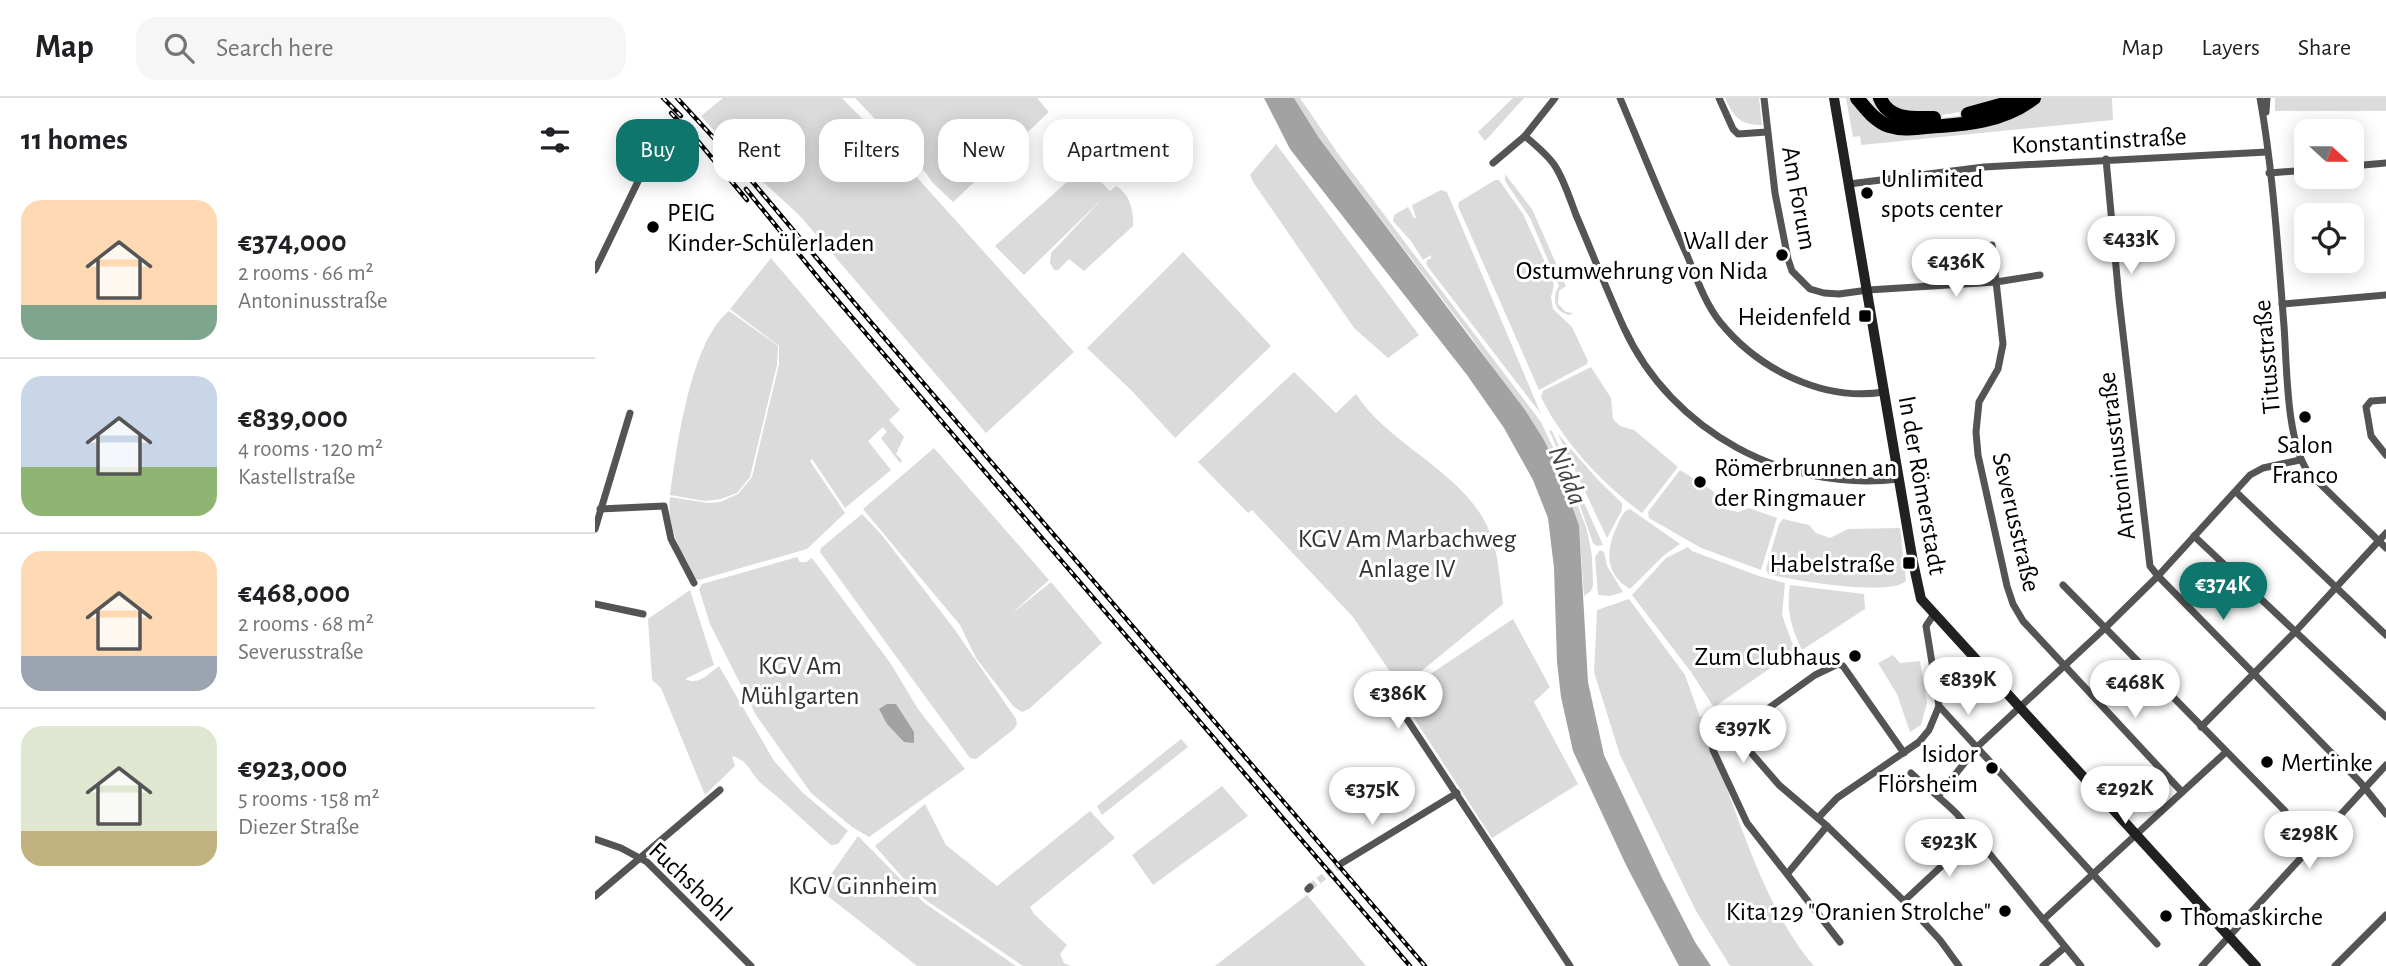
<!DOCTYPE html>
<html lang="en">
<head>
<meta charset="utf-8">
<style>
	body { margin:0; font-family:"Alegreya Sans",sans-serif; background:#f6f6f6; color:#202124; height:100vh; display:flex; flex-direction:column; font-size:26px; white-space:nowrap }
	* { box-sizing:border-box; margin:0 }
	p { font-size:23px; color:#757577 }
	.icon { flex:none; width:38px; height:38px; fill:none; stroke:currentColor; stroke-width:2; stroke-linecap:round; stroke-linejoin:round }
	.map { position:relative; flex:1; overflow:hidden }
	.panel { display:flex; flex-direction:column; background:#fff; width:595px }
	.panel>* { flex:none }
	.top-card { position:absolute; left:21px; top:21px; width:665px; height:63px; display:flex; gap:14px }
	.needle { width:46px; rotate:111deg }
	.tools { position:absolute; left:1699px; top:21px; display:grid; gap:14px }
	.tools a { display:grid; place-items:center; width:70px; height:70px; border-radius:14px; background:#fff; box-shadow:0 4px 18px #0003; font-size:35px }
	.price { position:absolute; translate:-50% -60px; padding:0 16px; border-radius:24px; background:#fff; color:#222; font-size:23px; line-height:46px; filter:drop-shadow(0 2px 4px #0008) }
	.price::after { content:''; position:absolute; left:50%; top:42px; width:21px; height:16px; margin-left:-10px; background:inherit; clip-path:polygon(0 0,100% 0,50% 100%) }
	.price.active { background:#0f766e; color:#fff }
	ul { padding:0; list-style:none }
	li { display:flex; align-items:center; gap:21px; height:175px; padding:0 21px }
	li+li { border-top:2px solid #e0e0e0 }
	li span { display:grid; place-items:center; flex:none; width:196px; height:140px; border-radius:21px; color:#555 }
	li>.icon { margin-inline-start:auto }
	span .icon { width:84px; height:84px; fill:#fffc; stroke-width:1 }
	li b { font-size:30px }
	h2 { display:flex; justify-content:space-between; align-items:center; height:84px; padding:0 21px; font-size:30px }
	.chip { padding:0 24px; border-radius:21px; background:#fff; box-shadow:0 4px 18px #0003; font-size:24px; line-height:63px }
	.chip.active { background:#0f766e; color:#fff }
	header { display:flex; align-items:center; gap:42px; box-sizing:border-box; height:98px; padding:0 35px; background:#fff; border-bottom:2px solid #e0e0e0 }
	header strong { font-size:33px }
	nav { display:flex; gap:38px; margin-inline-start:auto; font-size:24px }
	.search { width:490px; height:63px; background:#f6f6f6; display:flex; align-items:center; gap:18px; box-sizing:border-box; padding:0 24px; border-radius:21px; color:#757577; font-size:26px }
	main { display:flex; flex:1; min-height:0 }
	.map>svg:first-child { display:block }
	.green { fill:#dbdbdb }
	.water { fill:#a2a2a2 }
	.lines { fill:none; stroke-linecap:round; stroke-linejoin:round }
	.street-tunnel { stroke:#d9d9d9; stroke-width:7; stroke-dasharray:7 3.5; stroke-linecap:butt }
	.highway-casing { stroke:#dbdbdb; stroke-width:17 }
	.street { stroke:#545454; stroke-width:7 }
	.secondary { stroke:#212121; stroke-width:10 }
	.highway { stroke:#000; stroke-width:14 }
	.rail-casing { stroke:#000; stroke-width:4.5 }
	.rail { stroke:#fff; stroke-width:2; stroke-dasharray:5; stroke-linecap:butt }
	.poi-dot { fill:#000; stroke:#fff; stroke-width:2.5 }
	.labels { text-anchor:middle; stroke-width:6; stroke-linejoin:round; paint-order:stroke }
	.street-label { font-size:26px; fill:#000; stroke:#fff }
	.poi-label { font-size:26px; fill:#000; stroke:#fff; text-anchor:end }
	.park-label { font-size:26px; fill:#323232; stroke:#fff }
	.water-label { font-size:28px; font-style:italic; fill:#434343; stroke:#fff }
</style>
</head>
<body>
<header>
<strong>Map</strong>
<div class="search"><svg class="icon" aria-label="search" viewBox="0 0 24 24"><circle cx="10" cy="10" r="6"/><path d="M15 15l6 6"/></svg>Search here</div>
<nav><a>Map</a><a>Layers</a><a>Share</a></nav>
</header>
<main>
<section class="panel">
<h2>11 homes<svg class="icon" aria-label="filters" viewBox="0 0 24 24"><path d="M4 7h16M4 17h16"/><circle cx="9" cy="7" r="2"/><circle cx="15" cy="17" r="2"/></svg></h2>
<ul>
<li><span style="background:linear-gradient(#ffd9b3 75%,#7fa58c 0)"><svg class="icon" aria-label="home" viewBox="0 0 24 24"><path d="M3 11l9-7 9 7M6 9v11h12V9"/></svg></span><div><b>€374,000</b><p>2 rooms · 66 m²</p><p>Antoninusstraße</p></div></li>
<li><span style="background:linear-gradient(#c9d6e8 65%,#8fb573 0)"><svg class="icon" aria-label="home" viewBox="0 0 24 24"><path d="M3 11l9-7 9 7M6 9v11h12V9"/></svg></span><div><b>€839,000</b><p>4 rooms · 120 m²</p><p>Kastellstraße</p></div></li>
<li><span style="background:linear-gradient(#ffd9b3 75%,#9aa5b1 0)"><svg class="icon" aria-label="home" viewBox="0 0 24 24"><path d="M3 11l9-7 9 7M6 9v11h12V9"/></svg></span><div><b>€468,000</b><p>2 rooms · 68 m²</p><p>Severusstraße</p></div></li>
<li><span style="background:linear-gradient(#dfe7d0 75%,#c2b280 0)"><svg class="icon" aria-label="home" viewBox="0 0 24 24"><path d="M3 11l9-7 9 7M6 9v11h12V9"/></svg></span><div><b>€923,000</b><p>5 rooms · 158 m²</p><p>Diezer Straße</p></div></li>
</ul>
</section>
<div class="map">
<svg width="1791" height="868" viewBox="0 0 1791 868">
	<rect width="100%" height="100%" fill="#fff"/>
	<g class="green">
		<polygon points="128,0 247,0 292,46 479,254 391,335 205,118 152,69 106,18"/>
		<polygon points="260,0 442,0 454,14 358,104 338,85 327,70"/>
		<polygon points="699,0 705,0 744,57 946,324 972,379 992,432 997,458 998,487 996,493 989,498 984,427 963,370 949,342 874,236 724,40"/>
		<polygon points="918,0 929,0 890,43 883,34"/>
		<path d="M1130 0H1164L1167 27C1145 27 1139 19 1130 0Z"/>
		<polygon points="1251,0 1258,0 1292,32 1434,10 1447,0 1517,0 1518,22 1266,47 1265,38 1258,39"/>
		<path d="M1288 0H1412C1380 10 1339 25 1304 14 1298 12 1293 5 1288 0Z"/>
		<rect x="1680" y="0" width="111" height="13"/>
		<polygon points="681,46 824,237 793,260 759,230 658,84 655,77"/>
		<path d="M490 68 515 93 521 88C535 96 539 113 538 128L489 173 474 161 463 172H459L455 165 456 155 508 100 429 177 400 148Z"/>
		<path d="M910 76 937 111 971 188 964 193 963 206 971 214 978 215 975 217C960 215 956 201 964 188L935 120 910 83Z"/>
		<polygon points="900,82 904,82 928,116 953,171 959,187 956,199 958,211 977,229 993,263 992,266 944,292 863,108 864,104"/>
		<polygon points="846,92 852,94 946,316 833,169 831,165 833,161 836,161 836,157 828,162 816,143 798,123 799,117 813,109 819,120 821,120 817,107"/>
		<polygon points="588,154 676,248 580,340 537,293 492,250"/>
		<path d="M176 160 305 312 294 322 309 339 301 356 307 362 305 365 286 340 292 334 288 329 273 343 296 372 250 410 217 361 215 363 250 415 212 451 104 482 98 480C87 456 71 427 75 399L113 405 125 404 143 396 157 379 184 266V248L135 211Z"/>
		<path d="M134 213 183 248 182 267 155 379 142 395 126 401 110 403 75 397C82 349 95 244 134 213Z"/>
		<path d="M996 269 1016 300 1018 321 1025 328 1039 332 1083 369 1047 415C1007 385 968 344 946 299L948 293Z"/>
		<path d="M699 274 741 315 761 296C797 352 877 375 898 443 904 463 905 486 908 506L806 590 758 519 657 412 653 415 603 364Z"/>
		<polygon points="954,332 957,333 1008,447 1002,448 998,445 976,382"/>
		<polygon points="963,336 1003,382 1027,405 1027,412 1012,440"/>
		<polygon points="339,350 454,482 415,517 456,484 507,545 434,611 427,614 419,609 381,560 365,527 268,411"/>
		<polygon points="1085,372 1118,393 1129,411 1143,414 1154,410 1182,420 1166,472 1106,450 1054,420 1053,414"/>
		<path d="M1035 411 1085 446 1068 458 1035 491C1009 476 1011 451 1022 428 1026 420 1027 413 1035 411Z"/>
		<polygon points="267,416 286,436 360,532 421,621 422,626 419,631 381,661 375,660 225,454 226,450"/>
		<path d="M1188 421 1214 427 1221 435 1235 440 1253 431 1305 430 1311 483C1295 499 1196 482 1173 476L1171 471 1184 426Z"/>
		<polygon points="1093,449 1097,453 1164,478 1190,485 1187,517 1200,553 1122,607 1118,608 1096,574 1037,497 1071,460"/>
		<polygon points="1005,452 1009,454 1012,468 1028,494 1015,498 1003,497 1000,459"/>
		<polygon points="202,459 205,464 211,464 217,460 296,566 323,611 370,671 274,739 257,729 216,695 161,617 115,526 104,491 107,486"/>
		<path d="M1195 487 1269 496 1270 511 1207 552C1196 530 1191 511 1195 487Z"/>
		<path d="M95 492 119 567 90 581C103 588 113 576 124 568L179 663 207 694 253 733 243 746 236 747C213 727 192 706 168 687 155 676 155 663 137 658L140 668 110 697 66 590 57 582 53 521Z"/>
		<path d="M1034 501 1090 577 1105 619 1117 615 1129 631 1115 645C1143 717 1169 810 1219 868H1135L1101 813 1025 657 999 574 1002 512Z"/>
		<polygon points="918,521 955,589 939,604 983,686 897,740 804,597"/>
		<polygon points="1298,557 1305,565 1325,563 1332,605 1326,627 1315,634 1302,596 1283,565"/>
		<polygon points="586,641 593,649 507,717 502,708"/>
		<polygon points="627,688 653,718 558,787 537,757"/>
		<polygon points="330,706 351,747 402,788 495,713 520,740 435,809 439,816 472,847 465,856 469,865 476,868 428,868 332,803 314,787 280,748"/>
		<polygon points="263,738 328,804 421,868 322,868 225,792"/>
		<polygon points="712,797 771,868 620,868"/>
	</g>
	<g class="water">
		<polygon points="669,0 699,0 724,40 930,312 949,342 963,370 984,427 993,584 1009,657 1067,780 1100,844 1116,868 1084,868 1031,767 978,653 966,599 962,564 959,470 953,420 938,382 909,330 872,277 695,51"/>
		<polygon points="292,606 301,606 319,634 319,645 309,644 292,626 284,611"/>
	</g>
	<g class="lines">
		<polyline class="street-tunnel" points="715,789 747,765"/>
		<g class="highway-casing">
			<g id="highway">
				<path d="M1262 0C1271 11 1280 23 1294 28 1306 32 1319 30 1331 29 1369 27 1408 24 1439 0"/>
				<path d="M1285 0C1294 23 1319 20 1339 20"/>
				<polyline points="1373,16 1409,6 1422,0"/>
			</g>
		</g>
		<g class="street">
			<path d="M1025 0C1047 52 1068 105 1092 157 1101 179 1110 205 1125 224 1163 271 1228 304 1289 294"/>
			<polyline points="1124,0 1138,31 1143,36 1172,34"/>
			<polyline points="1169,0 1180,95 1193,161 1197,173 1215,191 1229,195 1244,196 1273,192 1401,184 1445,177"/>
			<path d="M1665 0C1678 72 1683 154 1689 228 1692 268 1691 342 1713 374L1791 450"/>
			<polyline points="1671,14 1672,0"/>
			<path d="M930 38C940 47 953 57 960 68 969 82 975 101 981 117 997 154 1012 193 1029 230 1077 334 1191 395 1304 381"/>
			<polyline points="1511,61 1524,201 1555,468 1563,478 1765,684 1791,716"/>
			<polyline points="898,65 930,38 960,0"/>
			<polyline points="1757,68 1791,65"/>
			<polyline points="1674,75 1712,72"/>
			<polyline points="1254,86 1389,69 1672,54"/>
			<polyline points="1397,147 1408,246 1403,271 1384,304 1381,334 1383,357 1412,488 1418,506 1428,523 1587,694"/>
			<polyline points="0,172 67,34"/>
			<polyline points="1687,206 1791,197"/>
			<polyline points="1791,302 1776,303 1771,309 1776,338 1791,357"/>
			<polyline points="1641,394 1791,537"/>
			<polyline points="5,411 69,408 76,441 99,485"/>
			<polyline points="0,431 35,315"/>
			<polyline points="1599,438 1791,619"/>
			<polyline points="1468,487 1690,713"/>
			<polyline points="0,506 48,516"/>
			<polyline points="798,600 975,868"/>
			<polyline points="1344,608 1562,846"/>
			<polyline points="1606,629 1700,534 1791,435"/>
			<polyline points="1134,631 1117,644 1118,652 1152,725 1245,844"/>
			<polyline points="1309,655 1248,568 1243,566 1220,577 1139,635 1184,687 1232,728 1309,803 1345,842 1364,868"/>
			<path d="M1316 675C1332 690 1347 701 1362 716L1486 868"/>
			<polyline points="1344,697 1382,649 1509,531 1563,478 1655,377 1668,370 1705,362"/>
			<polyline points="1223,720 1242,700 1324,644 1334,632 1344,608 1331,528 1339,516"/>
			<polyline points="0,741 26,750 52,764 156,868"/>
			<polyline points="747,765 862,695"/>
			<polyline points="1193,775 1232,728"/>
			<polyline points="713,791 715,789"/>
			<polyline points="0,798 125,692"/>
			<polyline points="1309,803 1379,738"/>
			<polyline points="1448,822 1631,654"/>
			<polyline points="1448,868 1469,850"/>
			<polyline points="1607,868 1791,667"/>
			<polyline points="1740,868 1791,817"/>
		</g>
		<polyline class="secondary" points="1239,0 1318,464 1326,501 1661,868"/>
		<use href="#highway" class="highway"/>
		<g class="rail-casing">
			<g id="rail">
				<polyline points="68,0 86,18"/>
				<polyline points="82,0 140,63 268,215 830,868"/>
				<polyline points="76,15 102,42 152,102"/>
				<polyline points="151,91 225,182 815,868"/>
			</g>
		</g>
		<use href="#rail" class="rail"/>
	</g>
	<g class="poi-dot">
		<circle cx="1272" cy="95" r="7"/>
		<circle cx="58" cy="129" r="7"/>
		<circle cx="1187" cy="157" r="7"/>
		<rect x="1263" y="211" width="14" height="14" rx="3.5"/>
		<circle cx="1710" cy="319" r="7"/>
		<circle cx="1105" cy="384" r="7"/>
		<rect x="1307" y="458" width="14" height="14" rx="3.5"/>
		<circle cx="1260" cy="558" r="7"/>
		<circle cx="1672" cy="664" r="7"/>
		<circle cx="1397" cy="670" r="7"/>
		<circle cx="1410" cy="813" r="7"/>
		<circle cx="1571" cy="818" r="7"/>
	</g>
	<g class="labels">
		<g class="street-label">
			<text transform="translate(1504 42) rotate(-3)" y="9">Konstantinstraße</text>
			<text transform="translate(1205 100) rotate(80)" y="9">Am Forum</text>
			<text transform="translate(1671 259) rotate(-95)" y="9">Titusstraße</text>
			<text transform="translate(1521 358) rotate(-97)" y="9">Antoninusstraße</text>
			<text transform="translate(1328 387) rotate(80)" y="9">In der Römerstadt</text>
			<text transform="translate(1422 424) rotate(77)" y="9">Severusstraße</text>
			<text transform="translate(96 783) rotate(43)" y="9">Fuchshohl</text>
		</g>
		<g class="poi-label">
			<text x="1286" y="89" text-anchor="start">Unlimited<tspan x="1286" dy="30">spots center</tspan></text>
			<text x="72" y="123" text-anchor="start">PEIG<tspan x="72" dy="30">Kinder-Schülerladen</tspan></text>
			<text x="1173" y="151">Wall der<tspan x="1173" dy="30">Ostumwehrung von Nida</tspan></text>
			<text x="1256" y="227">Heidenfeld</text>
			<text x="1710" y="355" text-anchor="middle">Salon<tspan x="1710" dy="30">Franco</tspan></text>
			<text x="1119" y="378" text-anchor="start">Römerbrunnen an<tspan x="1119" dy="30">der Ringmauer</tspan></text>
			<text x="1300" y="474">Habelstraße</text>
			<text x="1246" y="567">Zum Clubhaus</text>
			<text x="1383" y="664">Isidor<tspan x="1383" dy="30">Flörsheim</tspan></text>
			<text x="1686" y="673" text-anchor="start">Mertinke</text>
			<text x="1396" y="822">Kita 129 "Oranien Strolche"</text>
			<text x="1585" y="827" text-anchor="start">Thomaskirche</text>
		</g>
		<g class="park-label">
			<text x="812" y="449">KGV Am Marbachweg<tspan x="812" dy="30">Anlage IV</tspan></text>
			<text x="205" y="576">KGV Am<tspan x="205" dy="30">Mühlgarten</tspan></text>
			<text x="268" y="796">KGV Ginnheim</text>
		</g>
		<g class="water-label">
			<text transform="translate(974 377) rotate(68)" y="10">Nidda</text>
		</g>
	</g>
</svg>
<div class="tools">
<a><svg class="needle" viewBox="-14 -14 28 28"><path d="M0-13l5 13h-10z" fill="#e53935"/><path d="M0 13l5-13h-10z" fill="#757577"/></svg></a>
<a><svg class="icon" aria-label="locate" viewBox="0 0 24 24"><circle cx="12" cy="12" r="6"/><path d="M12 2v4M12 18v4M2 12h4M18 12h4"/></svg></a>
</div>
<b class="price" style="left:1536px;top:178px">€433K</b>
<b class="price" style="left:1361px;top:201px">€436K</b>
<b class="price active" style="left:1628px;top:524px">€374K</b>
<b class="price" style="left:1373px;top:619px">€839K</b>
<b class="price" style="left:1540px;top:622px">€468K</b>
<b class="price" style="left:803px;top:633px">€386K</b>
<b class="price" style="left:1148px;top:667px">€397K</b>
<b class="price" style="left:1530px;top:728px">€292K</b>
<b class="price" style="left:777px;top:729px">€375K</b>
<b class="price" style="left:1714px;top:773px">€298K</b>
<b class="price" style="left:1354px;top:781px">€923K</b>
<div class="top-card">
<a class="chip active">Buy</a>
<a class="chip">Rent</a>
<a class="chip">Filters</a>
<a class="chip">New</a>
<a class="chip">Apartment</a>
</div>
</div>
</main>
</body>
</html>
